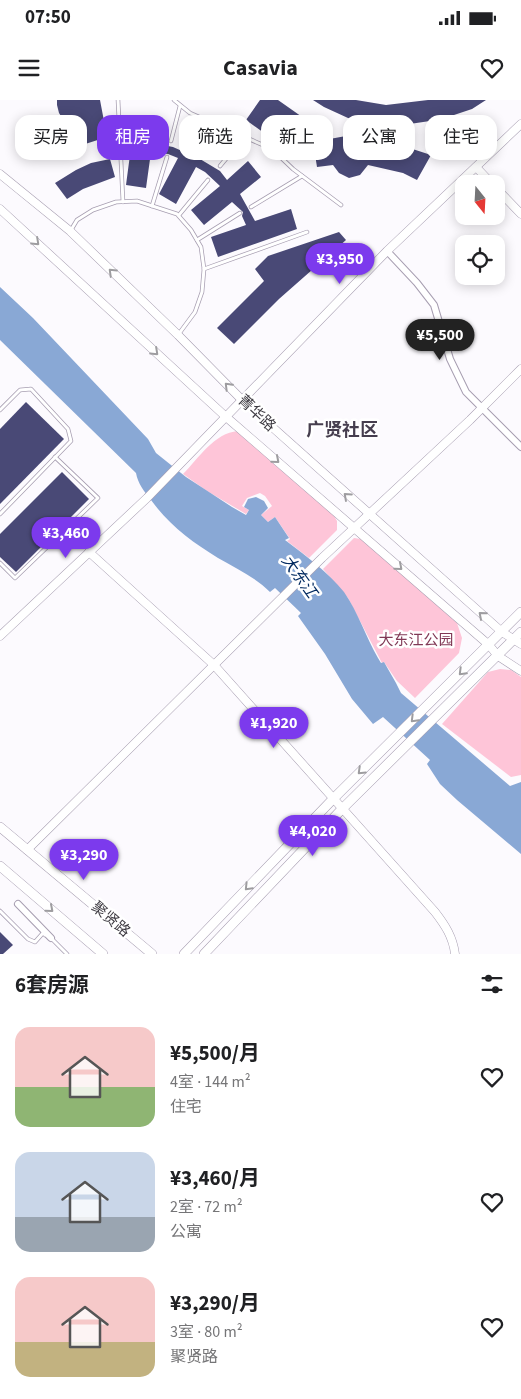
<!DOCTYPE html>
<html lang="zh">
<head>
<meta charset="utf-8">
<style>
	body { margin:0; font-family:"Source Sans 3","Noto Sans SC",sans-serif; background:#f6f6f6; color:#202124; height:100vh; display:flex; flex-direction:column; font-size:19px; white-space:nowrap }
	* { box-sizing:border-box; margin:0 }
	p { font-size:16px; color:#757577 }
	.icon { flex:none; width:28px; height:28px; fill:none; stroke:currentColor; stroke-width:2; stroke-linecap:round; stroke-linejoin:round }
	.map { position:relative; height:854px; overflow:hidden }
	.details { display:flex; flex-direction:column; background:#fff; flex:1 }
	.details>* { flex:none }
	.hud { position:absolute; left:15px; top:15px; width:491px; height:45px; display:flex; gap:10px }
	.needle { width:32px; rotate:162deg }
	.controls { position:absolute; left:455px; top:75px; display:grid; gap:10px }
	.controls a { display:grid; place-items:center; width:50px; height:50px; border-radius:10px; background:#fff; box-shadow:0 2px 12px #0003; font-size:25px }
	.price { position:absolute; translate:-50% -42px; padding:0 11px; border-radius:18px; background:#7c3aed; color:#fff; font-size:16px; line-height:32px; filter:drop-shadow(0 1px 2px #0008) }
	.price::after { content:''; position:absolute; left:50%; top:30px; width:15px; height:11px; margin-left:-8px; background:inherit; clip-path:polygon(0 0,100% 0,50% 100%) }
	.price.active { background:#222; color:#fff }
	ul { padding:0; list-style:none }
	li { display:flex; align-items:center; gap:15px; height:125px; padding:0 15px }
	li span { display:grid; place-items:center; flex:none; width:140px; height:100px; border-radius:15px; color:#555 }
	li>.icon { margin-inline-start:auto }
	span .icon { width:60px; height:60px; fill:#fffc; stroke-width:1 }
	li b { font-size:21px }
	h2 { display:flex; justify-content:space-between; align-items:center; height:60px; padding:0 15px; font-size:21px }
	.pill { padding:0 18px; border-radius:15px; background:#fff; box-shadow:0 2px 12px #0003; font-size:18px; line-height:45px }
	.pill.active { background:#7c3aed; color:#fff }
	.status { display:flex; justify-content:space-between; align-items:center; height:35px; padding:0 25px; background:#fff; direction:ltr }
	.status svg { height:14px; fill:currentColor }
	header { display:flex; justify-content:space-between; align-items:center; height:65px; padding:0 15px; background:#fff; font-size:22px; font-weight:700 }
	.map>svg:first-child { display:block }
	.green { fill:#fec5d8 }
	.water { fill:#89a8d5 }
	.building { fill:#494976 }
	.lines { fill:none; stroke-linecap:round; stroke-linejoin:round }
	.service-casing { stroke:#a79eb1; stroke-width:4.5 }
	.minor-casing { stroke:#a79eb1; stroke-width:8 }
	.tertiary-casing { stroke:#a79eb1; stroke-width:9 }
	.secondary-casing { stroke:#a79eb1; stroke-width:10 }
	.service { stroke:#fff; stroke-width:3 }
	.minor { stroke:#fff; stroke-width:6 }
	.tertiary { stroke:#fff; stroke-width:8 }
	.secondary { stroke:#fff; stroke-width:9 }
	.oneway { stroke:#9e9da0 }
	.labels { text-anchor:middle; stroke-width:5; stroke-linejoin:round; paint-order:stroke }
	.street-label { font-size:15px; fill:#3e3b42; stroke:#fff }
	.park-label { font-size:15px; fill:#813956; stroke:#fff }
	.water-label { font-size:16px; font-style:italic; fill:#032b60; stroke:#fff }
	.quarter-label { font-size:18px; font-weight:bold; fill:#463e4e; stroke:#fff }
</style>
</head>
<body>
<div class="status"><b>07:50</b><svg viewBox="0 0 49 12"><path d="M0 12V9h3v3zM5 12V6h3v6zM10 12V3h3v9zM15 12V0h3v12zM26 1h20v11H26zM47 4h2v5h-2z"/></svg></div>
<header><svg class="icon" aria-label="menu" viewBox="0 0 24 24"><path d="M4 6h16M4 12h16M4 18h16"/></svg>Casavia<svg class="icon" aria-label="heart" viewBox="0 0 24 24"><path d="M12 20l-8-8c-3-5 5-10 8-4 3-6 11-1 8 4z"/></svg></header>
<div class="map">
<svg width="521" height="854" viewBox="0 0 521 854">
	<rect width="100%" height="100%" fill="#fcfafe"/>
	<g class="green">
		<path d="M238 331 333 414 337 421V430L309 458 287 441 290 439 275 417 268 422 261 415 272 406 265 396 260 393 247 398 242 406 249 410 246 414 207 391 183 374C199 358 214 333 238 331Z"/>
		<polygon points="354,438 361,439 368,443 457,523 462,538 459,553 415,598 397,581 384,562 382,563 348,498 323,469"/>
		<polygon points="500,569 511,570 521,577 521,675 511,677 442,624 488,572"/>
	</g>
	<path class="water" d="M0 187 33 218 148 339 156 353 186 377 232 407 246 415 249 410 244 407 248 399 256 397 264 401 268 408 261 415 268 422 275 417 289 438 285 440C306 456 328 472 344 492 358 512 366 537 378 558L381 563 384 562 396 583 401 593 510 686 521 682V754L457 700 440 684 427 664 430 660 383 617 373 624 352 599 325 554 298 516 301 513 275 488 270 492C255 477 237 469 218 458 192 442 169 425 151 400 144 391 138 384 136 373L0 240Z"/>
	<g class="building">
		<polygon points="57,0 100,0 107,37 79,46 70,26 66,24 59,13 57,5"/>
		<polygon points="260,0 278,0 305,19 298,29 294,26 292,35 287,41 281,45 246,20"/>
		<polygon points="313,0 356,0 386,5 428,0 486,0 472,9 451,16 430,21 396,26 348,18 324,7"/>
		<polygon points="135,17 155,19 152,43 173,47 182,51 190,36 207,46 200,59 220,71 227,80 248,61 261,77 240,94 255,121 291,109 297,129 218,157 211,137 246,125 242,116 243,112 232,102 204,125 191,110 220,86 205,72 196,67 176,104 159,94 178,58 168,54 151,52 146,88 126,85"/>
		<polygon points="346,36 388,41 431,55 417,80 403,73 368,65 360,75 349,78 339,73 333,65 317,67 313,42"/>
		<polygon points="110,59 115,77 83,89 67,99 55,83 76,70 91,63"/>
		<polygon points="339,132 346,140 279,199 234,244 217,228 264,181 255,169 268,156"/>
		<polygon points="26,302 64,339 0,404 0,329"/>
		<polygon points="62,372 89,399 16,472 0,457 0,434"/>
		<polygon points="0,832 13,845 3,854 0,854"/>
	</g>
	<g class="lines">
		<g class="service-casing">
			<g id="service">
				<polyline points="118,0 123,102"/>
				<polyline points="174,0 190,13 272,49 293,69 341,105"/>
				<polyline points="171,41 180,6"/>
				<polyline points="220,66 244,37"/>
				<polyline points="152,106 167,57"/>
				<polyline points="251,107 302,76"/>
				<polyline points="179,115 208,80"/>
				<polyline points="71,130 77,120 93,110 116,102 137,101 177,114 191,130 201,147 204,169 202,192 195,212 178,235"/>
				<polyline points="197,140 240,113"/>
				<polyline points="204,169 307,132"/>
				<polyline points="0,310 20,290 31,289 68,329 71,341 0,414"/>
				<polyline points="0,463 15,478 98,398 55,357"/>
				<polyline points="0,811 28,839 35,842 43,833 45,835"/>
				<polyline points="51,838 67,854"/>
			</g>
		</g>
		<g class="minor-casing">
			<g id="minor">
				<polyline points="387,151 417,183 434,205 450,259 466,292 521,347"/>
				<polyline points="18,804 51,838"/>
			</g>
		</g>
		<g class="tertiary-casing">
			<g id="tertiary">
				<polyline points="476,67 492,84"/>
				<polyline points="0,74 70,131 178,235 243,301 502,532 521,544"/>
				<polyline points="496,88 521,114"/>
				<polyline points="0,109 225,316 489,545 498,556 521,571"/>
				<path d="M89 452 214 565 435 812C445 825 453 837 455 854"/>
				<polyline points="0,536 147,398 387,151 521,24"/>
				<polyline points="27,750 322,458 470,320 521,269"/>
			</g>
		</g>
		<g class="secondary-casing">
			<g id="secondary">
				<polyline points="0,727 152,854"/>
				<polyline points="0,766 103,854"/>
				<polyline points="184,854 333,699 521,512"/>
				<polyline points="204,854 342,709 521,532"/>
			</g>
		</g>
		<use href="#service" class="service"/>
		<use href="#minor" class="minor"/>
		<use href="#tertiary" class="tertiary"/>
		<use href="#secondary" class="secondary"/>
	</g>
	<defs><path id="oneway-chevron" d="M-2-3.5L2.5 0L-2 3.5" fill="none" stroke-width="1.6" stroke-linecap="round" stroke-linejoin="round" transform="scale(1.25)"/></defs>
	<g class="oneway">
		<use href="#oneway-chevron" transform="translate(36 142) rotate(43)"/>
		<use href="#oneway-chevron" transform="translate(112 172) rotate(-136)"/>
		<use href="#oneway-chevron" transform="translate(155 252) rotate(43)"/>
		<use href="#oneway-chevron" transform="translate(228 286) rotate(-135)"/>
		<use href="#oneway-chevron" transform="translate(276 360) rotate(41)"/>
		<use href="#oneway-chevron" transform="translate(347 396) rotate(-138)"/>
		<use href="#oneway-chevron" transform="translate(399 467) rotate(41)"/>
		<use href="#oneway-chevron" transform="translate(482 515) rotate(-139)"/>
		<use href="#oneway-chevron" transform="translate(462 572) rotate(135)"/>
		<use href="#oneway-chevron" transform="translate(414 619) rotate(135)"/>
		<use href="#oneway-chevron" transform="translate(361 671) rotate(136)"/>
		<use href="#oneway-chevron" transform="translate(248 787) rotate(134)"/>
		<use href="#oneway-chevron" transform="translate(50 809) rotate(41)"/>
	</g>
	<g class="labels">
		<g class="street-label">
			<text transform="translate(257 313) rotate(43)" y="5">菁华路</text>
			<text transform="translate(111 819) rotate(40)" y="5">聚贤路</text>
		</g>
		<g class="park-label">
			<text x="416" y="545">大东江公园</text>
		</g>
		<g class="water-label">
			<text transform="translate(300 476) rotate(54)" y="6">大东江</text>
		</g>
		<g class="quarter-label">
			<text x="342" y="336">广贤社区</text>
		</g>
	</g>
</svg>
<div class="controls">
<a><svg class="needle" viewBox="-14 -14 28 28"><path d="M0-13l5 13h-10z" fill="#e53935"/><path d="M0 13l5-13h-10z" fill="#757577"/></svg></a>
<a><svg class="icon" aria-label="locate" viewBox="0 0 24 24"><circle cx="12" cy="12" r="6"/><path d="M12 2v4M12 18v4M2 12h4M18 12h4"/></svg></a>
</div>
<b class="price" style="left:340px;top:185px">¥3,950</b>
<b class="price active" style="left:440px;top:261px">¥5,500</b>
<b class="price" style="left:66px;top:459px">¥3,460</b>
<b class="price" style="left:274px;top:649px">¥1,920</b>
<b class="price" style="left:313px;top:757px">¥4,020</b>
<b class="price" style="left:84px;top:781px">¥3,290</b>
<div class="hud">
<a class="pill">买房</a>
<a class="pill active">租房</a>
<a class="pill">筛选</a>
<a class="pill">新上</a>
<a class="pill">公寓</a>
<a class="pill">住宅</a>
</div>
</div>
<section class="details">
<h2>6套房源<svg class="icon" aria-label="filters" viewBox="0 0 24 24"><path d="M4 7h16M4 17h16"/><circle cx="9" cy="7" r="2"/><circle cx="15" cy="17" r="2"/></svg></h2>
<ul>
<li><span style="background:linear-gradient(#f6c9c9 60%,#8fb573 0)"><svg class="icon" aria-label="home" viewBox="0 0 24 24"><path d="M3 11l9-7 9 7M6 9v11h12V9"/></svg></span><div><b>¥5,500/月</b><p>4室 · 144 m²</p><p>住宅</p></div><svg class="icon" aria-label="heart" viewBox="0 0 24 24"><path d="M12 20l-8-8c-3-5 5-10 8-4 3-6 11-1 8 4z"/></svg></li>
<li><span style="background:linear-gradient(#c9d6e8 65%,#9aa5b1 0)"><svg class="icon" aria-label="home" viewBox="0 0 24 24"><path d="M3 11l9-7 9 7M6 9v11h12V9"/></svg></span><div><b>¥3,460/月</b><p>2室 · 72 m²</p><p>公寓</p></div><svg class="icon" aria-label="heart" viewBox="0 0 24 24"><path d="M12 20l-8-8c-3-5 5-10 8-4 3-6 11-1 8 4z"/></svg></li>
<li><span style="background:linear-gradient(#f6c9c9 65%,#c2b280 0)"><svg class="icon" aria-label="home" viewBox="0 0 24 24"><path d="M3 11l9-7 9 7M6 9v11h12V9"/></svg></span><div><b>¥3,290/月</b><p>3室 · 80 m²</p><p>聚贤路</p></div><svg class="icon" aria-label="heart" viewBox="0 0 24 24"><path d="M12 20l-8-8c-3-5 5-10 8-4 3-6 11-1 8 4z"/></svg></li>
</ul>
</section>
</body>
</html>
